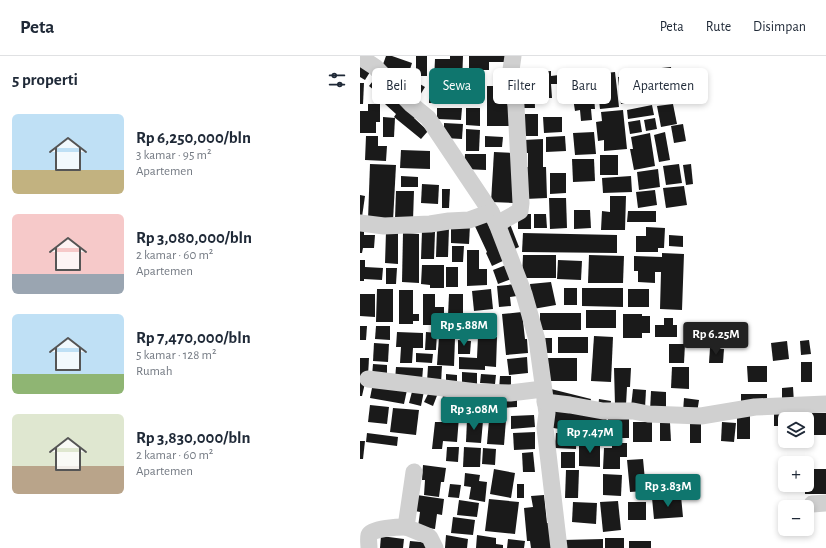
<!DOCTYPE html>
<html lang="id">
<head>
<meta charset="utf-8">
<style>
	body { margin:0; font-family:"Alegreya Sans",sans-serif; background:#f6f6f7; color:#1f2937; height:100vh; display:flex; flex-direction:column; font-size:15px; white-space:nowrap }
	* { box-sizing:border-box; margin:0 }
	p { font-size:13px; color:#747a83 }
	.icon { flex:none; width:22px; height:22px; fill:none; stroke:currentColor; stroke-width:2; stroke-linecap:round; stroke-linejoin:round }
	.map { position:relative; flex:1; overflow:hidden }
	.drawer { display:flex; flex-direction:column; background:#fff; width:360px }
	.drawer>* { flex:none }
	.guide { position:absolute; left:12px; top:12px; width:380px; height:36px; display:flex; gap:8px }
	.buttons { position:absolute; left:418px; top:356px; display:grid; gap:8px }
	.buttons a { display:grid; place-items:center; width:36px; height:36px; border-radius:6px; background:#fff; box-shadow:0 2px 6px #0003; font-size:20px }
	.price { position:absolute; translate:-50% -34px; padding:0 9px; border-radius:4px; background:#0f766e; color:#fff; font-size:13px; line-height:26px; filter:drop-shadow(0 1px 2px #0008) }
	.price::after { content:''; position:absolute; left:50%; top:24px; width:12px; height:9px; margin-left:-6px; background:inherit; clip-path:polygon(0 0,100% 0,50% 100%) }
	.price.selected { background:#222; color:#fff }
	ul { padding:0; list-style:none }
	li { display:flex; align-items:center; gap:12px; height:100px; padding:0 12px }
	li span { display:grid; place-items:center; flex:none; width:112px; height:80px; border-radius:6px; color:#555 }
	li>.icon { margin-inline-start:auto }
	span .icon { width:48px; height:48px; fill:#fffc; stroke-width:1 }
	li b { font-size:17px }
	h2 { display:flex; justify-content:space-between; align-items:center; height:48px; padding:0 12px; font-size:17px }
	.tag { padding:0 14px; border-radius:6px; background:#fff; box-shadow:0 2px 6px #0003; font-size:14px; line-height:36px }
	.tag.selected { background:#0f766e; color:#fff }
	header { display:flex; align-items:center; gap:24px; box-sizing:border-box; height:56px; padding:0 20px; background:#fff; border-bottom:1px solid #e0e1e3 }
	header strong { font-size:19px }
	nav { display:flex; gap:22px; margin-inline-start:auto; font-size:14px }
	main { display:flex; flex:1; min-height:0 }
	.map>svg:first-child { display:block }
	.building { fill:#1a1a1a }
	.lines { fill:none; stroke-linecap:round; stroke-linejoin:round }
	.minor { stroke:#d0d0d0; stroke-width:17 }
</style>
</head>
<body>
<header>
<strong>Peta</strong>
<nav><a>Peta</a><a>Rute</a><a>Disimpan</a></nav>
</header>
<main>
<section class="drawer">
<h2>5 properti<svg class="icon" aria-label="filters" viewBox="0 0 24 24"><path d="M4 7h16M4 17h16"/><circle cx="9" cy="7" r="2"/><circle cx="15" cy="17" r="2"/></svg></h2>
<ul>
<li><span style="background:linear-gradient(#bfe0f5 70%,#c2b280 0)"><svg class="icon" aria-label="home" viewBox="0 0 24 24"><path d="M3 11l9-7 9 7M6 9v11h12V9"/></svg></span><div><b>Rp 6,250,000/bln</b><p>3 kamar · 95 m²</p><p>Apartemen</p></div></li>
<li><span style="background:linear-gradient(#f6c9c9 75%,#9aa5b1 0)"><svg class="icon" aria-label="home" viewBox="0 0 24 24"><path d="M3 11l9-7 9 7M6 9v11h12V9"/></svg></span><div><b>Rp 3,080,000/bln</b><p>2 kamar · 60 m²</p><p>Apartemen</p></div></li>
<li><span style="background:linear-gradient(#bfe0f5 75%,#8fb573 0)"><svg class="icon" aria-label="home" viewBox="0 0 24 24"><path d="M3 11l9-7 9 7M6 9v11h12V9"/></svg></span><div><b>Rp 7,470,000/bln</b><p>5 kamar · 128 m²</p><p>Rumah</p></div></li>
<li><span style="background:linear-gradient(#dfe7d0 65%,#b9a48a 0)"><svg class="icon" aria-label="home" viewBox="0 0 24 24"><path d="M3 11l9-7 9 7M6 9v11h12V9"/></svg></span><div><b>Rp 3,830,000/bln</b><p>2 kamar · 60 m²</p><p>Apartemen</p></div></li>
</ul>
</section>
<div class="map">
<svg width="466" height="492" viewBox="0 0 466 492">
	<rect width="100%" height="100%" fill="#fff"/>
	<g class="building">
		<polygon points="26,0 32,0 52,7 48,20 22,11"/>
		<rect x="56" y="0" width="11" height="20"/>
		<polygon points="90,0 103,0 102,27 89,27 89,25 74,24 75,3 90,3"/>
		<polygon points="109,0 148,0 148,6 129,6 129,14 109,14"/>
		<polygon points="0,10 10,16 5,24 0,21"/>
		<polygon points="311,11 314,37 294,39 292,13"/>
		<polygon points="191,15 191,20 199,19 199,28 191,28 192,42 177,42 176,16"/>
		<polygon points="255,16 259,51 240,53 236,18"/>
		<polygon points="288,16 290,40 278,41 275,18"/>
		<rect x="108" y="18" width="15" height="7"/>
		<polygon points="46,20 65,31 57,44 39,33"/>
		<polygon points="214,20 215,36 205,37 204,21"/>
		<polygon points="272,20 275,46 261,48 258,21"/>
		<polygon points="16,21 57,59 54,62 68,75 61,83 34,61 36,58 25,48 27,45 9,30"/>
		<polygon points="174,21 175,52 158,52 157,22"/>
		<polygon points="0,27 4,27 3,48 0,48"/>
		<polygon points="103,28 124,29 123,47 102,46"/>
		<polygon points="69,30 96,31 95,48 69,47"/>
		<polygon points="127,30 152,30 151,70 127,70"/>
		<polygon points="234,40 235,53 231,53 232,64 221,65 220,54 215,55 213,42"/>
		<polygon points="8,48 20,48 20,66 16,66 16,77 0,77 0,55 8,55"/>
		<polygon points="313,48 317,68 301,71 297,50"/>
		<polygon points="292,49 294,59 268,63 267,54"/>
		<polygon points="77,52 102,52 101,64 77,63"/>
		<polygon points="106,52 120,52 120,70 106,69"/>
		<polygon points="263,54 267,93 244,95 244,84 238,85 236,66 242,65 241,56"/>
		<rect x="165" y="58" width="13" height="22"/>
		<polygon points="23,61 35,62 34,81 23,81"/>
		<polygon points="183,61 202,61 202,76 184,77"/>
		<polygon points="295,62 297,73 286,75 284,64"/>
		<polygon points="280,64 282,76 270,78 268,66"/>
		<polygon points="84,67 103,68 102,83 84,82"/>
		<polygon points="323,68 326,85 314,87 311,70"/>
		<polygon points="106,73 120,74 119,95 106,95"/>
		<polygon points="234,76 236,98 215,99 213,77"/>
		<polygon points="305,76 310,104 299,106 294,79"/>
		<polygon points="290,77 295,110 274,114 270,93 273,93 271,81"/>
		<polygon points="6,80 18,80 18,90 27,90 26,105 5,104"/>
		<polygon points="125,80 143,81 142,91 125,91"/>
		<polygon points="205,80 206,95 186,96 186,81"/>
		<polygon points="183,83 183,111 186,111 187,142 165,143 164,111 168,111 168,97 164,97 164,84"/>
		<polygon points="41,94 70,95 70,113 40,112"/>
		<polygon points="134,96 156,97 153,147 131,146"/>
		<polygon points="105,98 126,98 126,114 104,113"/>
		<rect x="240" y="99" width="18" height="20"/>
		<polygon points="212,103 234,103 235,125 213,126"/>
		<polygon points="10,108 36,109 33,165 8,164"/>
		<polygon points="319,108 322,127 306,129 303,110"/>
		<polygon points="331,108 333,128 326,129 323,109"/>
		<polygon points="298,113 300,131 279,134 277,116"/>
		<polygon points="190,117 206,117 206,137 190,138"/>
		<polygon points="41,120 58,121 58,131 41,131"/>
		<polygon points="271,120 272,136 243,137 242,122"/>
		<polygon points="62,128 79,129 78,148 61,147"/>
		<polygon points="324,130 327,149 306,152 303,132"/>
		<polygon points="82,133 90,133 89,152 82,152"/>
		<polygon points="295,134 297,149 278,152 276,136"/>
		<polygon points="36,135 54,135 53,164 35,163"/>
		<polygon points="0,139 5,140 2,161 0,160"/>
		<polygon points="250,140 266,140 265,174 241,174 242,155 250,156"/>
		<polygon points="189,142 206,142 207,172 190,173"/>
		<polygon points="214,154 230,154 231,172 214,173"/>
		<polygon points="268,155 296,155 296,166 267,166"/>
		<rect x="158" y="158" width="13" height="15"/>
		<polygon points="174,158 186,158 187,172 174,172"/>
		<polygon points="126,160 147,203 132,210 126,197 127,196 113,166"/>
		<polygon points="150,168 159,191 150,195 140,173"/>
		<polygon points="91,169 110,169 109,188 91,187"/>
		<polygon points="286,171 305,172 304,192 298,192 298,196 276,196 276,180 286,180"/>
		<polygon points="77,172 89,172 88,201 76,201"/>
		<polygon points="0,173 4,173 4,179 15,179 14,192 3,192 2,197 0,197"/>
		<polygon points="26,175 38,176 38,208 25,207"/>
		<polygon points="62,175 75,176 74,203 61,203"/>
		<polygon points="43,177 59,178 59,227 42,226"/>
		<polygon points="163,177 257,179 257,197 162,196"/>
		<polygon points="309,179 323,180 323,191 309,190"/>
		<polygon points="92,190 104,190 103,206 92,206"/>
		<polygon points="107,194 119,194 119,213 127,213 127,229 107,230"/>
		<polygon points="302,197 324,198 322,254 300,253 301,216 295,216 295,227 278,226 278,215 274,215 274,200 302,201"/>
		<polygon points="163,199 196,199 196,222 162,222"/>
		<polygon points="229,199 264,200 263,227 228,227"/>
		<polygon points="0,204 5,204 5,211 23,212 22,224 4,223 4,225 0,225"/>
		<polygon points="198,204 222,205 221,224 197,223"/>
		<polygon points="62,209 84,209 84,232 70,232 70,229 61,228"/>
		<polygon points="146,209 151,223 138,228 133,214"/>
		<rect x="86" y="211" width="12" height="20"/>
		<polygon points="26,212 37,212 36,228 26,228"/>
		<polygon points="191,226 196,249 173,253 170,228"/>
		<polygon points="156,228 157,240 150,241 151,250 139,251 137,230"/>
		<rect x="204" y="232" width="13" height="17"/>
		<polygon points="222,232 263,232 263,251 222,250"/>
		<polygon points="17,233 33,233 33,266 16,266"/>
		<polygon points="131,233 133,253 114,255 112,235"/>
		<rect x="268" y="233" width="21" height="18"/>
		<polygon points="39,234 53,234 53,258 59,258 59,265 53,265 53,268 39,268"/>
		<polygon points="0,238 15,238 15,261 0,260"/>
		<polygon points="63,238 75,238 75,251 84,251 84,267 75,267 75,269 63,269"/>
		<polygon points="89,238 103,238 103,261 88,260"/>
		<rect x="226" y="254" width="30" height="18"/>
		<polygon points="162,256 165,283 167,283 168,297 146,299 142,258"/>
		<rect x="180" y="257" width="41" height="17"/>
		<polygon points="133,258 134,271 118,273 117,259"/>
		<polygon points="263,258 282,258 282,260 290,260 290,277 282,277 282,282 263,282"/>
		<polygon points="304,262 313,262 313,269 317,269 317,281 295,281 295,269 304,269"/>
		<polygon points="0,270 7,270 6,284 0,284"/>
		<polygon points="16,270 30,270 30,284 15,283"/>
		<polygon points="37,276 63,277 63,292 53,292 52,307 40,307 41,291 36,291"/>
		<polygon points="66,276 77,277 76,294 65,294"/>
		<polygon points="118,280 137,281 136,311 125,310 125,314 99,313 99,301 117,302"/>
		<polygon points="234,280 253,281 251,326 231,325"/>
		<polygon points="79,281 95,282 94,310 77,309"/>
		<rect x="198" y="281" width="30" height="16"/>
		<rect x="182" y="282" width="10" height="15"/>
		<polygon points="98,284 111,285 110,298 98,298"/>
		<polygon points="449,284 451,298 441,299 440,285"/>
		<polygon points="427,285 429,303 413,305 411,287"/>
		<polygon points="14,287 29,288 28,306 13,305"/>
		<polygon points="309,288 325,288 324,307 309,307"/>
		<polygon points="350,292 364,293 363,307 349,307"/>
		<polygon points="56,297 73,298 72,307 56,306"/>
		<polygon points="167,301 168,317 149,319 147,303"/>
		<polygon points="0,302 9,302 8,320 0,320"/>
		<rect x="188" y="302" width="29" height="23"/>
		<rect x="441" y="306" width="11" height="20"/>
		<polygon points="13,308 27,309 27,321 12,320"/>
		<polygon points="68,310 82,310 81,327 67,326"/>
		<polygon points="387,310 407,310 407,326 388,326"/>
		<polygon points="36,311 63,312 62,325 35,324"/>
		<polygon points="312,311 329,311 329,333 311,332"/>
		<polygon points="254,312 271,312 270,331 267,331 266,349 255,349"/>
		<polygon points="102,316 117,317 117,331 102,330"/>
		<polygon points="86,318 97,319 97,329 86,329"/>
		<polygon points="121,318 136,319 135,328 120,327"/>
		<polygon points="140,320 151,320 151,334 139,334"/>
		<polygon points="0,326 5,327 2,340 0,340"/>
		<polygon points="13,327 47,334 44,348 10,342"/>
		<polygon points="433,331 434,347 422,347 422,332"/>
		<polygon points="53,332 64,335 61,350 49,347"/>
		<polygon points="191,333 231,343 229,351 189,341"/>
		<polygon points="273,333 286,334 285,352 271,351"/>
		<polygon points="70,334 78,337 73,350 64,346"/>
		<polygon points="291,335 306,336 306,355 290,355"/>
		<polygon points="83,338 103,340 101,356 82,354"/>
		<polygon points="381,338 407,338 407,348 381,349"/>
		<polygon points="117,342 129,342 128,353 117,353"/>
		<polygon points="157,342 157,351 142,352 142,343"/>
		<polygon points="324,342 339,344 337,357 323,356"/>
		<polygon points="239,343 251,345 250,354 238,353"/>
		<polygon points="10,349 29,351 27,368 8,366"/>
		<polygon points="192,350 247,361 243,381 188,371"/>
		<polygon points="33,352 59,354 56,379 30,376"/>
		<polygon points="414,353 429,353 429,363 425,363 425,370 414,370"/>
		<rect x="436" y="357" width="12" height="6"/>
		<rect x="452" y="357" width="14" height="22"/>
		<polygon points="174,359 175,371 151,373 151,360"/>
		<rect x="377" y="359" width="13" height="24"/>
		<polygon points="82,360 99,361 97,386 83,385 82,393 72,393 75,366 82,366"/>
		<rect x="248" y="360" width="21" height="22"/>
		<polygon points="107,364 123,365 121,387 106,386"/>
		<polygon points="129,364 146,364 144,389 127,388"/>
		<rect x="330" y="365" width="11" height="22"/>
		<rect x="273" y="366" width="19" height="20"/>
		<polygon points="362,366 376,367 374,386 361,385"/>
		<polygon points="300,367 310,367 311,385 300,385"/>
		<polygon points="175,376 175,393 154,394 153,377"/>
		<polygon points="7,377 38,381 37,390 6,386"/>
		<polygon points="196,377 217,378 216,393 195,392"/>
		<polygon points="0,385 5,385 3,403 0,403"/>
		<polygon points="219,386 240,386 240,411 219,410"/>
		<polygon points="252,387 267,387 267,401 260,401 260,413 243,413 244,392 252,392"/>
		<polygon points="87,391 99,391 98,406 86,405"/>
		<polygon points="104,391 121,392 120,411 103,411"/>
		<polygon points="123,392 136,393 135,409 122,408"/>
		<polygon points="173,396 175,416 163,416 162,397"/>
		<rect x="201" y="396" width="14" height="16"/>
		<polygon points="283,403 286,435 270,436 267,404"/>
		<polygon points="63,409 86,412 84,426 81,426 79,441 64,439 65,424 62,424"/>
		<polygon points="134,413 155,417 151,442 130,438"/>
		<polygon points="447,413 466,413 466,438 445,438 445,429 447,429"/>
		<polygon points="206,414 219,414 218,442 205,442"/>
		<polygon points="105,417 120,419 119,425 127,426 125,446 109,443 111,431 104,430"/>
		<polygon points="243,418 262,419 261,440 243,439"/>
		<polygon points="90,428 101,429 99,442 88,441"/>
		<rect x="157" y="428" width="7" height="14"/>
		<polygon points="57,439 84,443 82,459 77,458 75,473 58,471 60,456 55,455"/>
		<polygon points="184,439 187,467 190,467 192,492 171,492 170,485 167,485 164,452 173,451 171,440"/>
		<polygon points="321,440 323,461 294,463 292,442"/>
		<polygon points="129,443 159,446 155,478 125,475"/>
		<polygon points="99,444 119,447 117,461 97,459"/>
		<polygon points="258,445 261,474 243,476 240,446"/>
		<polygon points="213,446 237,447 236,468 212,466"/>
		<rect x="268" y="446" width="18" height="18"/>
		<polygon points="447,455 451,455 452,473 447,473"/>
		<polygon points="93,461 115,464 113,479 91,477"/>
		<polygon points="86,479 108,483 107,492 85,492"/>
		<polygon points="117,479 136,482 136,488 143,489 143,492 116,492"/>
		<polygon points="21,480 44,483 43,492 20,492"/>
		<rect x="245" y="482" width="19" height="10"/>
		<polygon points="148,483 165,485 164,492 147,492"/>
		<polygon points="243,483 243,492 203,492 203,484"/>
		<polygon points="50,485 71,487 70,492 49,492"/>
		<rect x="269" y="485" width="22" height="7"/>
	</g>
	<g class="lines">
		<g class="minor">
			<polyline points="0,1 15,11 52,49 68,62 131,156 137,168 164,238 177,284 187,357 185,372 199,492"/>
			<polyline points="0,167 24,170 70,168 89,165 109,164 131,156"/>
			<polyline points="137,168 160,155 161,147 156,50 151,14 153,0"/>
			<polyline points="8,323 117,336 150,337 183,333"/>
			<polyline points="185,346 210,349 243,355 273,355 288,358 341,360 395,351 466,348"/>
			<polyline points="54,416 46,471 68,480 70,482 75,492"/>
			<polyline points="452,448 466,447"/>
			<path d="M9 492C9 488 8 483 9 479 12 472 39 471 46 471"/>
		</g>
	</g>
</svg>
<div class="buttons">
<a><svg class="icon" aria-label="layers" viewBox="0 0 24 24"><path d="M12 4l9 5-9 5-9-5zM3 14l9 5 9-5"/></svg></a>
<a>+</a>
<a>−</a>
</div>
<b class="price" style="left:104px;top:291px">Rp 5.88M</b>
<b class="price selected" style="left:356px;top:300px">Rp 6.25M</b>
<b class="price" style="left:114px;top:375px">Rp 3.08M</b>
<b class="price" style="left:230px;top:398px">Rp 7.47M</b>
<b class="price" style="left:308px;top:452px">Rp 3.83M</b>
<div class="guide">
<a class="tag">Beli</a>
<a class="tag selected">Sewa</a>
<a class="tag">Filter</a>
<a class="tag">Baru</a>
<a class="tag">Apartemen</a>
</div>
</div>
</main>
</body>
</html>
